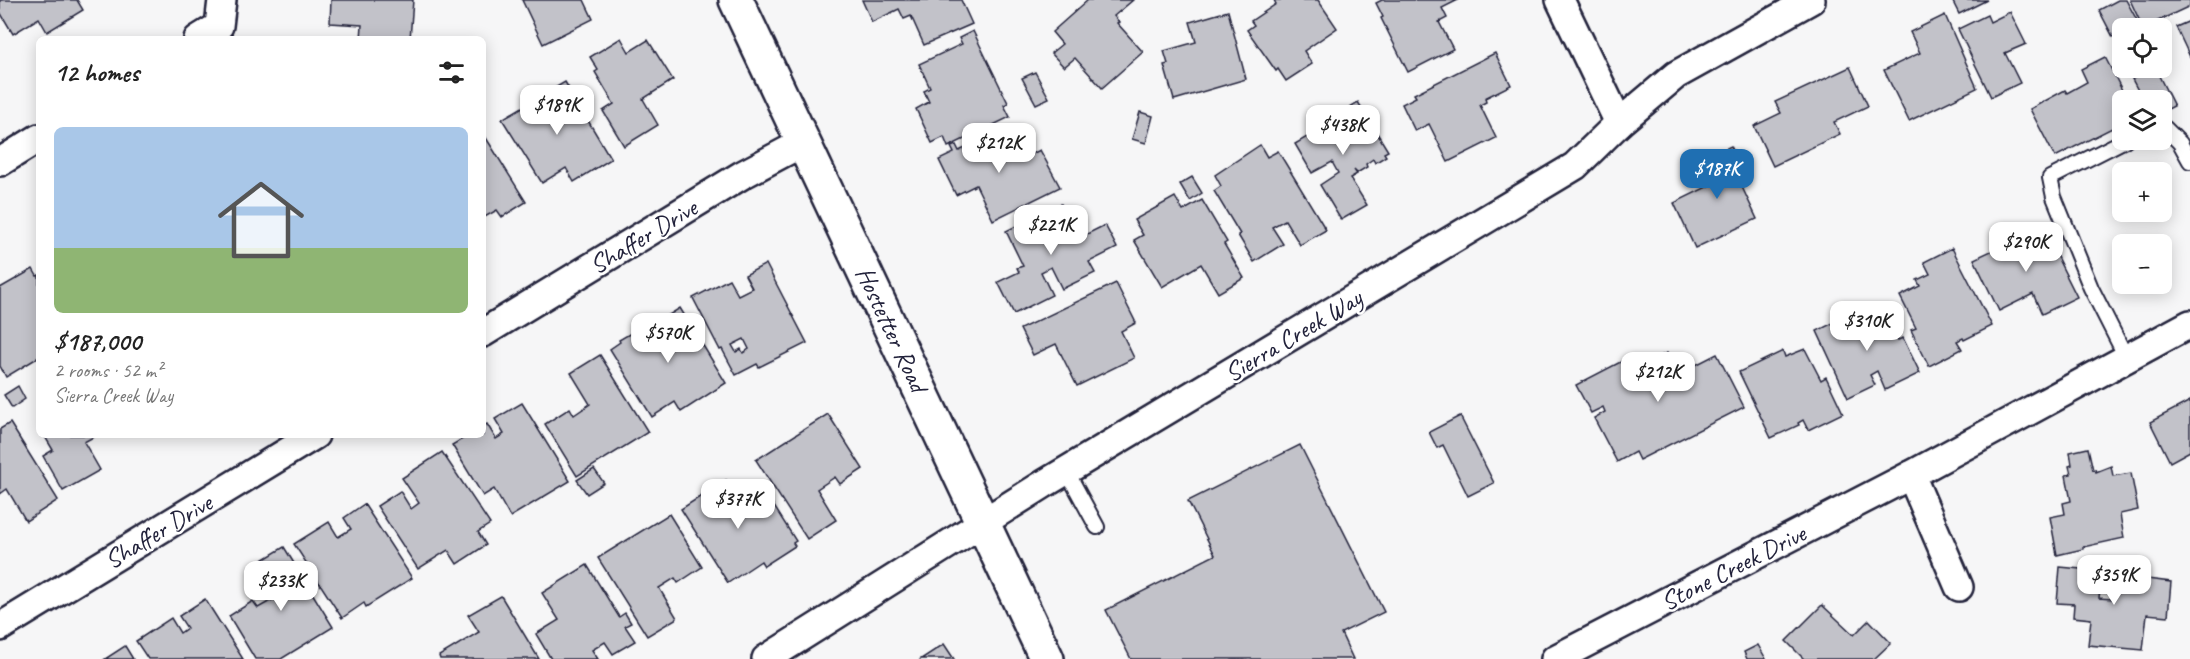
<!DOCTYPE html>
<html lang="en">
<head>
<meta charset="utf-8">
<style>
	body { margin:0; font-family:Caveat,sans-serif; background:#f2f2f2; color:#222; height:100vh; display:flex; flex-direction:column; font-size:22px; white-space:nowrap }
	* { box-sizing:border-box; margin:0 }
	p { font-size:20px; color:#767676 }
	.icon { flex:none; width:33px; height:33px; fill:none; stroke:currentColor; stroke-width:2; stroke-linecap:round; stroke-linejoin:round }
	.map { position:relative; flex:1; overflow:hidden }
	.side { position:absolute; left:36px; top:36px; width:450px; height:402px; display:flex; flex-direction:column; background:#fff; border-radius:9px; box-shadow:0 3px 15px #0003 }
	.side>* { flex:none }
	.tools { position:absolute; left:2112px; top:18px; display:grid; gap:12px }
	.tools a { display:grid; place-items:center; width:60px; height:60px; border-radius:9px; background:#fff; box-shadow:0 3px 15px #0003; font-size:30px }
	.price { position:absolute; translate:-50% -51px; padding:0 14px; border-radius:12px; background:#fff; color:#222; font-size:20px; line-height:39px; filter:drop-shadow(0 2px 3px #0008) }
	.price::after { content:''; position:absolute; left:50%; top:36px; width:18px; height:14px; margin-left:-9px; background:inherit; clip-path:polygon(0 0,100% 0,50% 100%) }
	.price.on { background:#1f6fb2; color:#fff }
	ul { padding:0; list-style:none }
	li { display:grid; align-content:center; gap:12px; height:318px; padding:0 18px }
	li span { display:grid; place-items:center; height:186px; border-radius:9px; color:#555 }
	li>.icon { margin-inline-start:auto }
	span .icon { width:108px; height:108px; fill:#fffc; stroke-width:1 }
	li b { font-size:26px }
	h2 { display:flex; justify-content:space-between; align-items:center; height:72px; padding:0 18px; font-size:26px }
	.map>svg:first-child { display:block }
	.building { fill:#c2c2c9; stroke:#22223b; stroke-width:1.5; fill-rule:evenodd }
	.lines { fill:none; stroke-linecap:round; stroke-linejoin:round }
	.lane-casing { stroke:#22223b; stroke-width:18 }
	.street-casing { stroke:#22223b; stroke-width:32 }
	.secondary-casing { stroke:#22223b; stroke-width:38 }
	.lane { stroke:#fff; stroke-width:14 }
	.street { stroke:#fff; stroke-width:27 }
	.secondary { stroke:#fff; stroke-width:33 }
	.labels { text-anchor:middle; stroke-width:5; stroke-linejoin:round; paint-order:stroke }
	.street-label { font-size:26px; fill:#22223b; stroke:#fff }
</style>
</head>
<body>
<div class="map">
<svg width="2190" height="659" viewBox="0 0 2190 659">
	<rect width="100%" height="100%" fill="#f6f6f7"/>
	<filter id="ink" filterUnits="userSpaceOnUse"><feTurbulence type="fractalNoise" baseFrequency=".0167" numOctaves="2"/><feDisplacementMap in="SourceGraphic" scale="12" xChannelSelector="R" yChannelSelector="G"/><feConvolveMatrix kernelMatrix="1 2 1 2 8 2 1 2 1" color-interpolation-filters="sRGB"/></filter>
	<g filter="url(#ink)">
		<g class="building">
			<polygon points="0,0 77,0 83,10 47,32 39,18 13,34 0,12"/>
			<polygon points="331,0 413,0 410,39 361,39 362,25 330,23"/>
			<polygon points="522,0 584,0 593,19 543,44"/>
			<polygon points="862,0 961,0 972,24 924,45 911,16 904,19 899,9 872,22"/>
			<polygon points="1088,0 1133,0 1114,16 1119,22 1117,23 1143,52 1102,88 1075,58 1064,67 1051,53 1062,44 1052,32"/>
			<polygon points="1274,0 1318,0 1337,28 1304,51 1312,64 1286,81 1278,69 1276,71 1247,30 1254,25 1251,21 1276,4"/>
			<polygon points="1382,0 1458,0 1442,8 1447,18 1439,22 1453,49 1408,72 1381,18 1383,17 1376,3"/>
			<polygon points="1956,0 1987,0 1959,14 1953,2"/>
			<polygon points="2118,0 2126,0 2139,24 2131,28 2122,28 2122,33 2113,37 2099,10"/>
			<polygon points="2130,0 2190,0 2190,6 2143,28"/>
			<polygon points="1228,11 1246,79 1174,100 1164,65 1168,64 1164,51 1196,42 1190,22"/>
			<polygon points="2010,12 2026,44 2005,53 2020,83 1991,97 1958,29 1987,15 1990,22"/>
			<polygon points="1945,15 1977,88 1909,121 1884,70 1920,53 1910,32"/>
			<polygon points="2190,21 2190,57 2176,27"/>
			<polygon points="973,31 1008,103 1004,105 1010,117 948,147 944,137 932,143 916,109 929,102 924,91 930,88 919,64 962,44 959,38"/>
			<polygon points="621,38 629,52 648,40 673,80 643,99 658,125 624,146 603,111 614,104 595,72 598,70 590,57"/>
			<polygon points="1495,53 1511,85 1485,98 1486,102 1480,105 1496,138 1448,162 1429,124 1415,131 1402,104 1416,97 1414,94"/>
			<polygon points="2105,57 2127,100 2122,100 2122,131 2114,135 2112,128 2055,157 2030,109 2065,90 2067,93 2087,82 2081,69"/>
			<polygon points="1850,67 1868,106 1834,122 1840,134 1773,166 1754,126 1781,113 1775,102"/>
			<polygon points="2155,68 2174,106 2162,112 2162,100 2143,100 2132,79"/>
			<polygon points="1035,72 1049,98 1036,104 1022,78"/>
			<polygon points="565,82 611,159 574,182 566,168 542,183 502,119"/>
			<polygon points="1358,102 1388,151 1384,153 1386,156 1375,163 1373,159 1366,164 1367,167 1357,173 1354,170 1357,174 1350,178 1367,205 1341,220 1320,185 1338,173 1332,162 1312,173 1295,144 1314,133 1313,130"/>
			<polygon points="1140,112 1153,116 1146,143 1132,139"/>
			<polygon points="1003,130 1018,161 1040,150 1060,187 993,220 976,185 956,195 939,160 954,153 951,147 956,145 959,151"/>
			<polygon points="483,133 526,202 502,217 497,210 483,218"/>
			<polygon points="1260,145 1267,157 1278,151 1326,230 1300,245 1285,220 1272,227 1283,244 1254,262 1238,235 1240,234 1214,191 1221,186 1215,175"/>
			<polygon points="1731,146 1748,182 1741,185 1757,219 1695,248 1674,203 1709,186 1697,162"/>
			<polygon points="1192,177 1202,193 1190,201 1180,184"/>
			<polygon points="1175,197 1183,211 1202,200 1227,242 1224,244 1244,278 1218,293 1201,264 1162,287 1134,240 1143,235 1134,220"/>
			<polygon points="1061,204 1079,238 1105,225 1117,248 1089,262 1095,273 1062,289 1051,267 1041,272 1052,295 1014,314 998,282 1019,272 1017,268 1023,266 1006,231"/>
			<polygon points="2042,227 2077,297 2042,314 2033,294 1999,311 1974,259"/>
			<polygon points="1952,248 1992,326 1964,340 1963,338 1957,341 1962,349 1929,366 1911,330 1916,328 1900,296 1920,286 1917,280 1930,274 1924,262"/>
			<path d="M766 264 807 343 759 367 757 364 736 375 722 349 720 350 693 298 729 279 738 295 752 288 745 275ZM744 339 749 349 743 353 741 349 736 352 732 345Z"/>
			<polygon points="33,269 37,276 39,275 39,357 6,377 0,366 0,288"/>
			<polygon points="1116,283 1136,323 1121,331 1134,358 1077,386 1056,344 1033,355 1020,329"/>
			<polygon points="680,308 726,383 681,412 675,402 652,417 610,349 620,342 619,340 643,326 645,330"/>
			<polygon points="1883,308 1898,340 1903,338 1920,373 1885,390 1877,371 1870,375 1875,385 1848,398 1817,331 1859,310 1863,317"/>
			<polygon points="1805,349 1821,380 1826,377 1843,413 1808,430 1803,420 1798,423 1799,425 1771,438 1739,372 1783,351 1785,357"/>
			<polygon points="1667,353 1678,374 1717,354 1744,407 1639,460 1635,452 1617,462 1594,418 1605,412 1603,407 1591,413 1576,385 1632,356 1649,390 1655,387 1644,364"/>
			<polygon points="600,355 648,432 577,476 545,424 570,408 574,415 590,404 571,373"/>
			<polygon points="18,386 25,399 12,408 4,395"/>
			<polygon points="2190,401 2190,451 2170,462 2150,422"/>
			<polygon points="522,403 570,481 510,517 494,489 483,496 452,445 469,435 483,435 483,426 487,424 496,439 504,434 495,419"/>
			<polygon points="828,414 863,469 840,484 835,477 817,489 836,520 807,539 756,460"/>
			<polygon points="1460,416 1494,483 1468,496 1443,445 1437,448 1429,432"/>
			<polygon points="10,423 58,500 26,521 7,489 0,494 0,429"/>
			<polygon points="44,435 97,435 84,442 100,470 63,491 43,456 53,450"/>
			<polygon points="1300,445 1384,612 1341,633 1353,659 1131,659 1106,610 1215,555 1188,501"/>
			<polygon points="2088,448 2093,470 2095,469 2096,472 2111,466 2113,476 2131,473 2138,510 2120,514 2124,538 2083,547 2083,549 2057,555 2050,517 2065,514 2063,503 2071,501 2066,475 2071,474 2069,466 2072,465 2070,452"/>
			<polygon points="442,452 490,524 478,532 486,545 457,564 448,550 418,569 377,506 400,491 411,509 419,503 402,478"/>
			<polygon points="594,469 604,483 587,494 577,480"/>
			<polygon points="726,480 742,506 765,492 796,541 793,543 795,546 764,566 761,561 728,583 681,509"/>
			<polygon points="364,504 412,578 366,607 364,603 342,618 294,544 329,522 338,537 351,529 344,518"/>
			<polygon points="669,514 702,567 678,583 675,578 659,588 677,618 647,636 598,558"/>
			<polygon points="284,547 333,627 281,659 255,659 229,616 253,601 258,608 274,599 257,572 260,570 256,564"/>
			<polygon points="587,565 619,617 625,613 631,623 625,626 635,641 613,654 605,642 592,650 598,659 551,659 536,634 559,620 542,593"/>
			<polygon points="2060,567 2102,571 2099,598 2113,599 2115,575 2171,582 2168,616 2147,614 2143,650 2088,645 2091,619 2073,617 2074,604 2057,603"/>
			<polygon points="501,596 539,659 440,659 439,656 479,632 468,615"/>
			<polygon points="205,599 243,659 148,659 136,641 171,618 180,633 187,628 179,616"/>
			<polygon points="1822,605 1854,635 1869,620 1891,643 1874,659 1804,659 1786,641"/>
			<polygon points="944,644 954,659 921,659"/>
			<polygon points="1758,645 1766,659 1747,659 1744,652"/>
			<polygon points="125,646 133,659 105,659"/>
		</g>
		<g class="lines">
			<g class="lane-casing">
				<g id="lane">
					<polyline points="2162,128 2165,128 2180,143 2190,161"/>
					<polyline points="2125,140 2050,178 2054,197 2091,288 2127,359"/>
					<polyline points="1066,470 1097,527"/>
				</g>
			</g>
			<g class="street-casing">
				<g id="street">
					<polyline points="1560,0 1619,123"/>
					<polyline points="198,39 219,26 222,0"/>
					<polyline points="0,162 39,138"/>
					<polyline points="483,333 742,175 804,142"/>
					<polyline points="1911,475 1959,587"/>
					<polyline points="0,627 315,435"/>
					<polyline points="766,659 1044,484 1575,166 1619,123 1676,75 1811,0"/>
					<polyline points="1555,659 1911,475 2190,324"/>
				</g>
			</g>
			<g class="secondary-casing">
				<polyline id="secondary" points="736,0 1047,659"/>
			</g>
			<use href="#lane" class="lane"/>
			<use href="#street" class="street"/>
			<use href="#secondary" class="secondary"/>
		</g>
	</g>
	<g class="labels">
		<g class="street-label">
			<text transform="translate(643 236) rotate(-31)" y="9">Shaffer Drive</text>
			<text transform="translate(892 329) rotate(65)" y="9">Hostetter Road</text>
			<text transform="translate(1293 335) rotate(-31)" y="9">Sierra Creek Way</text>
			<text transform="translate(158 531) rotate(-31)" y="9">Shaffer Drive</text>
			<text transform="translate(1733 567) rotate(-27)" y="9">Stone Creek Drive</text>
		</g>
	</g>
</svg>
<div class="tools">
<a><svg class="icon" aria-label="locate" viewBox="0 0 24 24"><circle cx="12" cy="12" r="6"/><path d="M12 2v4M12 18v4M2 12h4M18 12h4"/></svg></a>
<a><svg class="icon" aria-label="layers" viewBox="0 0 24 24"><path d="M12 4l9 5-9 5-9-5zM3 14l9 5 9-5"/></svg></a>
<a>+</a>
<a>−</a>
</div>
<b class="price" style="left:557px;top:136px">$189K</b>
<b class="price" style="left:1343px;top:156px">$438K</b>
<b class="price" style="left:999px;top:174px">$212K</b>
<b class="price on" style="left:1717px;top:200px">$187K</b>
<b class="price" style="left:1051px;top:256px">$221K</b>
<b class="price" style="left:2026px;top:273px">$290K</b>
<b class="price" style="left:1867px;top:352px">$310K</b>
<b class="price" style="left:668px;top:364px">$570K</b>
<b class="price" style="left:1658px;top:403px">$212K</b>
<b class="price" style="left:738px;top:530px">$377K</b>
<b class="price" style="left:2114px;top:606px">$359K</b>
<b class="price" style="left:281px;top:612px">$233K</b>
<section class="side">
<h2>12 homes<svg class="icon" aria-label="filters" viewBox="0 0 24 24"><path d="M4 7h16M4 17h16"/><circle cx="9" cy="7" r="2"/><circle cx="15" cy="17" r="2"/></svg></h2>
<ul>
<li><span style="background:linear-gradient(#a9c7e8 65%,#8fb573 0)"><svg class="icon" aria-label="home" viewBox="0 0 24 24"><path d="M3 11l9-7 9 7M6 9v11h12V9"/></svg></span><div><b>$187,000</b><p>2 rooms · 52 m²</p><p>Sierra Creek Way</p></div></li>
</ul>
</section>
</div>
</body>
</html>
